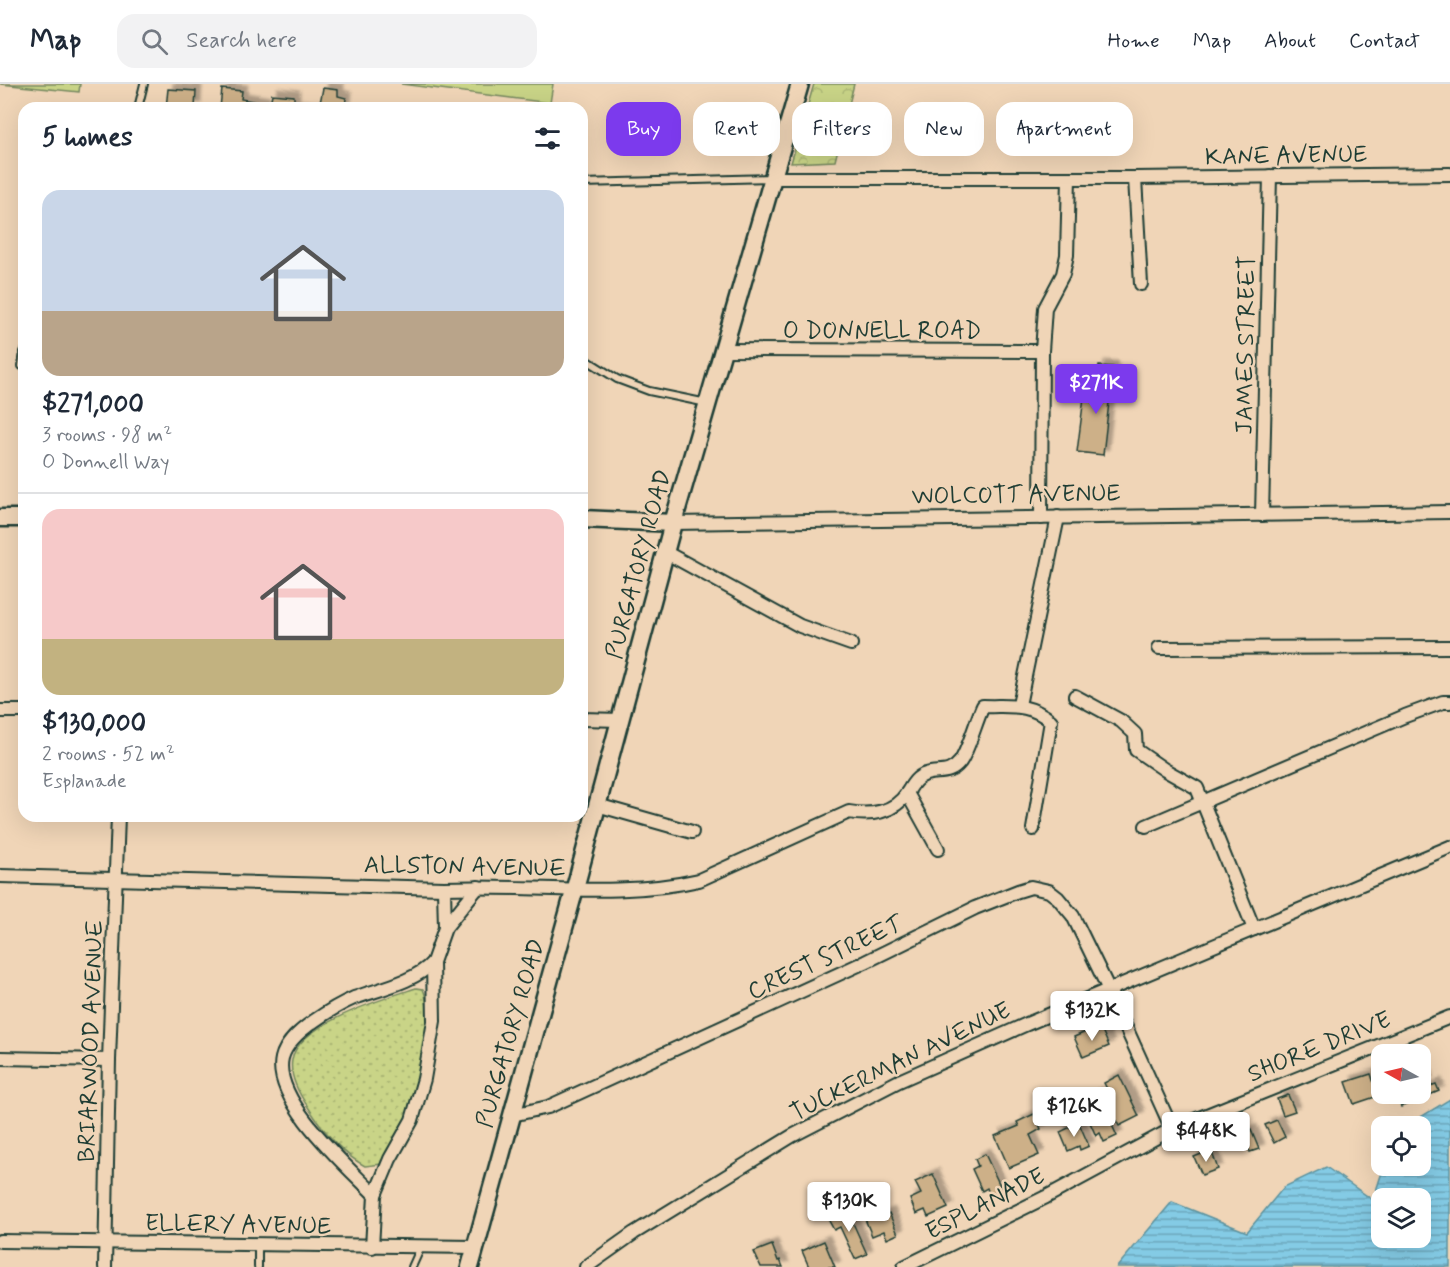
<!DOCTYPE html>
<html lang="en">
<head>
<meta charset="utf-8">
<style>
	body { margin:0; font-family:Mynerve,sans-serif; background:#f2f2f3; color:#1f2937; height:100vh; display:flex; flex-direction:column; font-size:22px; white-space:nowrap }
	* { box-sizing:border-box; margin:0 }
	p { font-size:20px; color:#747a83 }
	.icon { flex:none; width:33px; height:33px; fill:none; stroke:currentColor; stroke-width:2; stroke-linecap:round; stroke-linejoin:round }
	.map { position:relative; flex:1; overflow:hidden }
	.sheet { position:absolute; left:18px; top:18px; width:570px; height:720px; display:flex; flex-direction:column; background:#fff; border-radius:18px; box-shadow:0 6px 24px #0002 }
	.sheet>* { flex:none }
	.top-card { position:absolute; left:606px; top:18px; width:570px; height:54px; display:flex; gap:12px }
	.needle { width:39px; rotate:278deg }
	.controls { position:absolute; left:1371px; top:960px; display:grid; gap:12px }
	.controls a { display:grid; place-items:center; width:60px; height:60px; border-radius:12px; background:#fff; box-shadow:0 6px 24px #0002; font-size:30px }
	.price { position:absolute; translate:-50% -51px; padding:0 14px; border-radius:6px; background:#fff; color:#222; font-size:20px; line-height:39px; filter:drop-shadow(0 2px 3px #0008) }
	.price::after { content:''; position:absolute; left:50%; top:36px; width:18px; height:14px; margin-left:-9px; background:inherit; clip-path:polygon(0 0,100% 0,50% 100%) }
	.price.selected { background:#7c3aed; color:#fff }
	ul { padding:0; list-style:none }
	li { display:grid; align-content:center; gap:12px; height:318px; padding:0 24px }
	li+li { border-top:2px solid #e0e1e3 }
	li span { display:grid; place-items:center; height:186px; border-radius:18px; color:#555 }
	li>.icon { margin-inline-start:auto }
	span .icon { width:108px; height:108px; fill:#fffc; stroke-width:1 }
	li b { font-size:26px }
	h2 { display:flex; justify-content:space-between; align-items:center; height:72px; padding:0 24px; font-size:26px }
	.pill { padding:0 21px; border-radius:18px; background:#fff; box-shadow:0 6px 24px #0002; font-size:21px; line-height:54px }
	.pill.selected { background:#7c3aed; color:#fff }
	header { display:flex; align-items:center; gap:36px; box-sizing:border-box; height:84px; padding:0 30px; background:#fff; border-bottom:2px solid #e0e1e3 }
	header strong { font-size:28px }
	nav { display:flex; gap:33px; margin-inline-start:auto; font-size:21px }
	.search { width:420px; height:54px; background:#f2f2f3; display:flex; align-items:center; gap:15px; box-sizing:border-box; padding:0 21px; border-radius:18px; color:#747a83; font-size:22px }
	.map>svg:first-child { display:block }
	.grass { fill:url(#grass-dots); stroke:#74885e; stroke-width:1.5 }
	.forest { fill:url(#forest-crowns); stroke:#74885e; stroke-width:1.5 }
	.pitch { fill:#c9d487; stroke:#74885e; stroke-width:1.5 }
	.water { fill:url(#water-rules); stroke:#5c929e; stroke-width:1.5; fill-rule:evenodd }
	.building { fill:#cdb088; stroke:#1f3d34; stroke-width:1.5; filter:url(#shadow) }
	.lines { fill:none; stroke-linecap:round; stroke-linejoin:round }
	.lane-casing { stroke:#1f3d34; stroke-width:10 }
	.street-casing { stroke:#1f3d34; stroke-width:16 }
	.secondary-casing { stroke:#1f3d34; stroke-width:21 }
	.lane { stroke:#f0d5b7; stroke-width:6 }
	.street { stroke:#f0d5b7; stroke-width:12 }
	.secondary { stroke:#f0d5b7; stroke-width:16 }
	.labels { text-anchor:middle; stroke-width:5; stroke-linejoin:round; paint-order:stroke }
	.street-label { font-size:24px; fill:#1f3d34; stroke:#f0d5b7 }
</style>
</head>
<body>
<header>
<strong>Map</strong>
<div class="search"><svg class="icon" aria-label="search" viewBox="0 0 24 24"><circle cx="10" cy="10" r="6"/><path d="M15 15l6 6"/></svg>Search here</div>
<nav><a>Home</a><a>Map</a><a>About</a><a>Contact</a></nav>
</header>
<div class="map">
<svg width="1450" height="1183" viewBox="0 0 1450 1183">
	<defs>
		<pattern id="grass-dots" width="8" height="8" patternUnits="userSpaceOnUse" patternTransform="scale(1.5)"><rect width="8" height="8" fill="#c9d487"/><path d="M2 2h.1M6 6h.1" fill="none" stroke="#acb775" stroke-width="1.8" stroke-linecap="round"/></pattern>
		<pattern id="forest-crowns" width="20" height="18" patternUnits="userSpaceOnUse" patternTransform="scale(1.5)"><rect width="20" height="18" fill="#c9d487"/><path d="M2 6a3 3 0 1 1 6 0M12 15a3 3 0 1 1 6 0" fill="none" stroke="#acb775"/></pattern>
		<pattern id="water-rules" width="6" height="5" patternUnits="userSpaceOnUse" patternTransform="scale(1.5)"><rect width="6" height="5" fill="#84cbe5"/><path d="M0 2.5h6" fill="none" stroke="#6ba6ba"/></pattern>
		<filter id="shadow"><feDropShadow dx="5.5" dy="-5.5" stdDeviation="1.5" flood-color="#0004"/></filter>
	</defs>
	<rect width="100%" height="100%" fill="#f0d5b7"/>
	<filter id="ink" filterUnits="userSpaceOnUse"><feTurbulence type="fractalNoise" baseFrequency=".0167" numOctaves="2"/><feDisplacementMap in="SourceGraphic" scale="12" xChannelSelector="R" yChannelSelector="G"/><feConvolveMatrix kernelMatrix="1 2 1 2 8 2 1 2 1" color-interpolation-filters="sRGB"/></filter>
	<g filter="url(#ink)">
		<path class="grass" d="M416 904 423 905C435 931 417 1012 405 1039 399 1053 390 1066 382 1080L365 1082C342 1070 322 1045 308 1023 299 1010 289 993 292 976 297 940 386 914 416 904Z"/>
		<polygon class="forest" points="814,0 854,0 835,77 791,79"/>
		<g class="pitch">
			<polygon points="0,0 80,0 79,8"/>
			<polygon points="401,0 553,0 550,19"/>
		</g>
		<path class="water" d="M1450 1015V1183H1117L1172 1118 1247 1148 1284 1103 1326 1083 1373 1116 1384 1082H1420V1042H1406ZM1382 1114H1420V1154H1382Z"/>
		<g class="building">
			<polygon points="323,4 338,6 338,12 346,14 345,24 319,24"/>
			<polygon points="168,5 196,7 195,24 166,24"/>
			<polygon points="222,5 242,7 241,15 270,20 272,10 294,12 294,22 318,24 220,24"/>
			<polygon points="1099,282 1113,283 1103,371 1077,368 1084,313 1092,314 1093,308 1096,309"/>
			<polygon points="1100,942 1109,962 1083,973 1074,953"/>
			<polygon points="1422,982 1428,997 1420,1000 1420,983"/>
			<polygon points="1371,990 1378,1012 1354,1020 1346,998"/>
			<polygon points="1119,991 1139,1032 1119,1042 1104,1012 1109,1009 1104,999"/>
			<polygon points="1436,1000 1439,1007 1401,1023 1396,1010 1420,1010 1420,1002 1422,1005"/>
			<polygon points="1097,1009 1117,1052 1104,1058 1100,1049 1096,1052 1084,1025 1089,1022 1086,1015"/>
			<polygon points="1288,1011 1295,1027 1283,1031 1277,1015"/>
			<polygon points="1034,1030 1041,1045 1030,1051 1039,1071 1009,1084 995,1052 1019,1042 1017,1038"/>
			<polygon points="1277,1036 1285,1053 1274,1059 1265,1041"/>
			<polygon points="1228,1038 1235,1052 1225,1057 1218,1043"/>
			<polygon points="1079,1039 1089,1062 1080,1066 1079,1062 1068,1067 1060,1048"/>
			<polygon points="1251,1046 1259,1065 1250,1068 1243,1050"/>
			<polygon points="1211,1066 1218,1085 1202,1091 1194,1073"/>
			<polygon points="985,1070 1002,1106 990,1112 987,1104 982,1107 972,1085 978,1082 975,1075"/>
			<polygon points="933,1090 948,1124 928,1133 925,1126 916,1130 910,1115 921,1110 915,1098"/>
			<polygon points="869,1112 879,1134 889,1129 898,1150 887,1155 884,1147 872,1152 858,1118"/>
			<polygon points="847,1126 867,1170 855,1175 840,1143 834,1146 828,1135"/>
			<polygon points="824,1157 835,1183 809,1183 802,1167"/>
			<polygon points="772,1161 778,1177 780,1176 783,1183 761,1183 754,1168"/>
		</g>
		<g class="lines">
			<g class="lane-casing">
				<g id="lane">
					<polyline points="138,24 144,0"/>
					<polyline points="582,99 772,94"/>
					<polyline points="24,268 22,282 24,282"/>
					<polyline points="582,273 617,295 649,307 707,319"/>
					<polyline points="258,1161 258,1183"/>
					<polyline points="412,1183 421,1163"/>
				</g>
			</g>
			<g class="street-casing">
				<g id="street">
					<polyline points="773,94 1135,94 1450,90"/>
					<polyline points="1135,94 1141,200"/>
					<polyline points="723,266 1042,267"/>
					<polyline points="1262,431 1270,92"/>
					<polyline points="1041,434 1042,267 1045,224 1063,190 1067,171 1069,94"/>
					<polyline points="673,439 1450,428"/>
					<polyline points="665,468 800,542 851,560"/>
					<polyline points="1159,564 1450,563"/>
					<polyline points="1075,612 1121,637 1135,650 1136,666 1165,686 1197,704 1254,845"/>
					<polyline points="1019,621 1058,433"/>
					<polyline points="0,627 24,627"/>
					<polyline points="582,635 620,636"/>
					<polyline points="907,709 938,765"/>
					<polyline points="597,721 692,748"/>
					<polyline points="1146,742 1405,632 1443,618 1450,618"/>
					<path d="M0 792 444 804C528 800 617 815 699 796L849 728C870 732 894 729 907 709 912 701 916 693 926 690 938 686 949 692 960 678 968 667 976 637 983 622 1009 623 1029 618 1051 637L1033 745"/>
					<polyline points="444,804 445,844"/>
					<polyline points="0,974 109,976"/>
					<polyline points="512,1031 548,1023 865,878 975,824 1018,807 1031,803 1049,807 1058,814 1073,832 1109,906 1172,1045"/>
					<path d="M375 1111C347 1082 272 1017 282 974 286 958 301 946 314 937 327 928 340 920 354 914 379 905 415 898 433 878"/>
					<polyline points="0,1157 475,1163"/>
					<polyline points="372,1163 375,1111 390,1075 412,1036 424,995 434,937 433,878 445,844 478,803"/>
					<polyline points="105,1183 109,976 118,732"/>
					<polyline points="586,1183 634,1149 792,1052 899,997 1027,940 1450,763"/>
					<polyline points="904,1183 1046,1113 1172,1045 1450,933"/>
				</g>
			</g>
			<g class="secondary-casing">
				<g id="secondary">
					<polyline points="0,434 24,434"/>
					<polyline points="582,435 673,439"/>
					<polyline points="470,1183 575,804 673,439 800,0"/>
				</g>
			</g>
			<use href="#lane" class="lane"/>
			<use href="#street" class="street"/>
			<use href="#secondary" class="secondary"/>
		</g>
	</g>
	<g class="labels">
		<g class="street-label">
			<text transform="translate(1286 71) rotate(-1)" y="8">KANE AVENUE</text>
			<text x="882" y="254">O DONNELL ROAD</text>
			<text transform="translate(1245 261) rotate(-89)" y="8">JAMES STREET</text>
			<text transform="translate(1016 410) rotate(-1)" y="8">WOLCOTT AVENUE</text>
			<text transform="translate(638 480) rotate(-75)" y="8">PURGATORY ROAD</text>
			<text transform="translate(465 782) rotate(1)" y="8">ALLSTON AVENUE</text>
			<text transform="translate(825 873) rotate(-25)" y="8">CREST STREET</text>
			<text transform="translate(510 949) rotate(-74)" y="8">PURGATORY ROAD</text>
			<text transform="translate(90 957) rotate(-88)" y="8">BRIARWOOD AVENUE</text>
			<text transform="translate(1319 962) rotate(-22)" y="8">SHORE DRIVE</text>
			<text transform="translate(900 977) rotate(-26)" y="8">TUCKERMAN AVENUE</text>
			<text transform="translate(985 1119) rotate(-27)" y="8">ESPLANADE</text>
			<text transform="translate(238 1140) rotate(1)" y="8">ELLERY AVENUE</text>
		</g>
	</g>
</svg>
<div class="controls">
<a><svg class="needle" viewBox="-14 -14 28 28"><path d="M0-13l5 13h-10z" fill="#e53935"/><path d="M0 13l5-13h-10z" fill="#747a83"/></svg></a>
<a><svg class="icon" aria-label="locate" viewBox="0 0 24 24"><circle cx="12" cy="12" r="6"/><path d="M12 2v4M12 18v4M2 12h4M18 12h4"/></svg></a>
<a><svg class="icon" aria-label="layers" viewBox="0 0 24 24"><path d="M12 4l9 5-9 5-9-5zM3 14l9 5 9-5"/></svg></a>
</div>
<b class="price selected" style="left:1096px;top:331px">$271K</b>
<b class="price" style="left:1092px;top:958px">$132K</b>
<b class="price" style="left:1074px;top:1054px">$126K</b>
<b class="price" style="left:1206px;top:1079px">$448K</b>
<b class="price" style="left:849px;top:1149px">$130K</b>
<div class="top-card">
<a class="pill selected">Buy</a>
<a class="pill">Rent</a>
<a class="pill">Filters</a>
<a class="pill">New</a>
<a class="pill">Apartment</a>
</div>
<section class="sheet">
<h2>5 homes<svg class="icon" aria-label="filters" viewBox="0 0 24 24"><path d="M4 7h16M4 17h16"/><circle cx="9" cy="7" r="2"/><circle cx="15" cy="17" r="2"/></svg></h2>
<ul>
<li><span style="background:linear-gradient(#c9d6e8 65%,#b9a48a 0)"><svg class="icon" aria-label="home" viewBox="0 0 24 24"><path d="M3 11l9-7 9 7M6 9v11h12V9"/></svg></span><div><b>$271,000</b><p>3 rooms · 98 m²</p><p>O Donnell Way</p></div></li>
<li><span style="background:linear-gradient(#f6c9c9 70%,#c2b280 0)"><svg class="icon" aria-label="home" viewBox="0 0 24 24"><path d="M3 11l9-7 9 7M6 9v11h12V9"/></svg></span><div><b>$130,000</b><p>2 rooms · 52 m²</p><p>Esplanade</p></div></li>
</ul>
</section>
</div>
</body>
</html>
